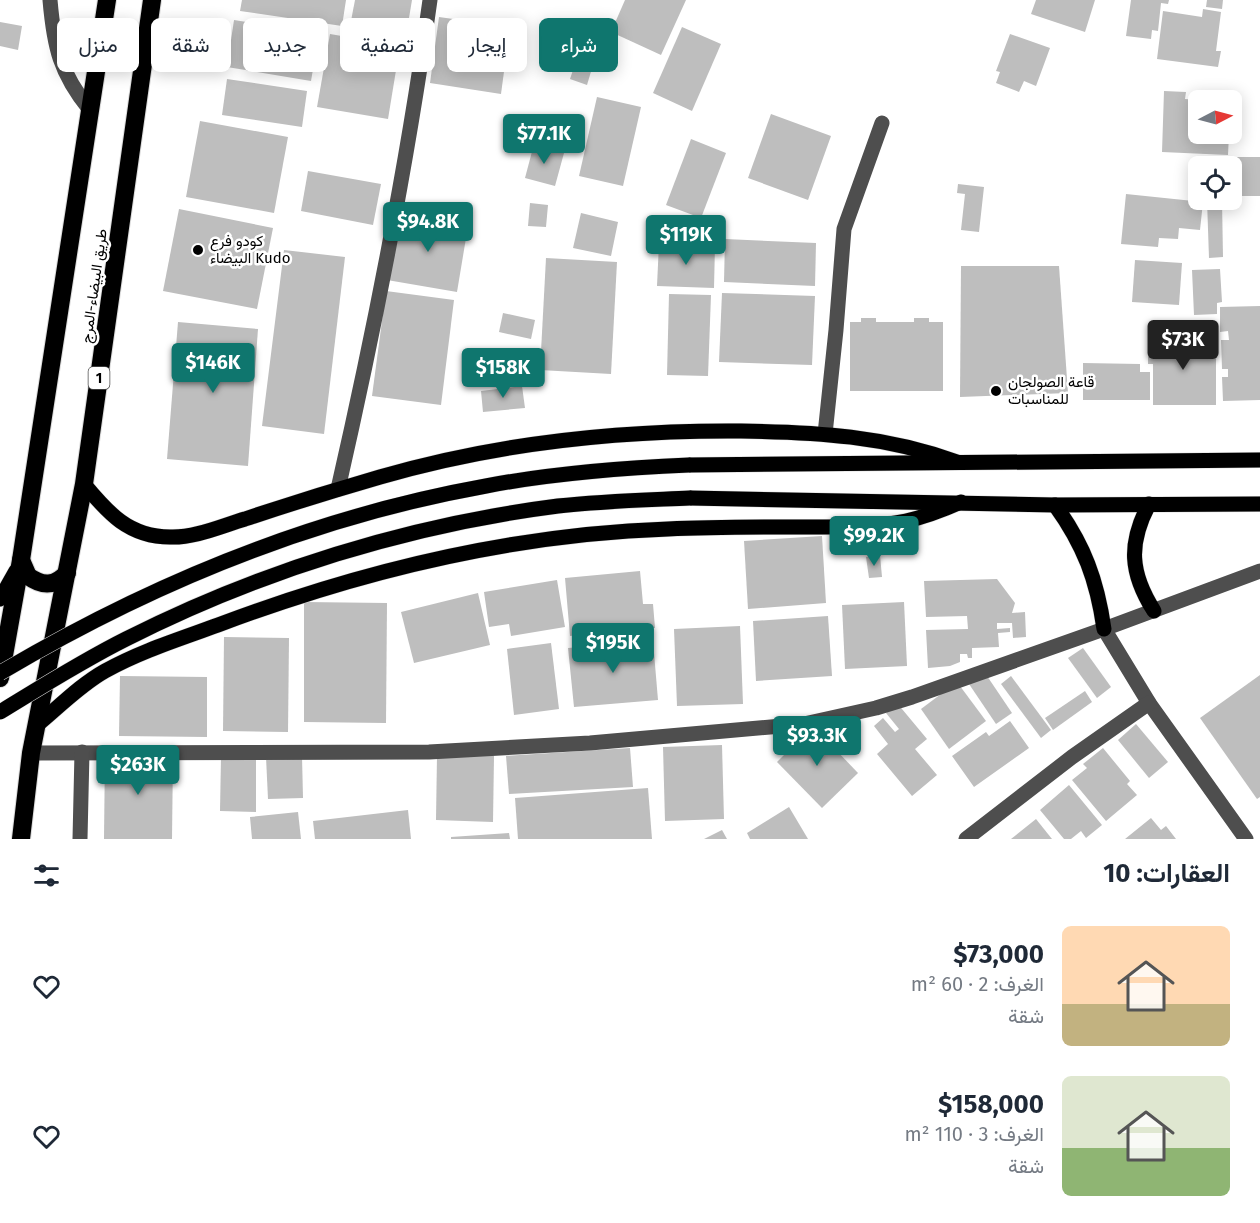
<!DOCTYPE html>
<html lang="ar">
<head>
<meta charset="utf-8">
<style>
	body { margin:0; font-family:"Fira Sans",Vazirmatn,sans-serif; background:#f6f6f7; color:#1f2937; direction:rtl; height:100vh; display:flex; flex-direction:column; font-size:22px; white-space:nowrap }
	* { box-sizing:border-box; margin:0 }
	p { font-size:20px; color:#747a83 }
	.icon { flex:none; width:33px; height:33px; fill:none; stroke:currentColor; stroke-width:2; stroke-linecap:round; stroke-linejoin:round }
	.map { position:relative; height:839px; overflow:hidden; direction:ltr }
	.drawer { display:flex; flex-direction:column; background:#fff; flex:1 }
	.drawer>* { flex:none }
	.top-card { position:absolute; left:18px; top:18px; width:600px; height:54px; direction:rtl; display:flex; gap:12px }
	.needle { width:39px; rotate:84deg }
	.buttons { position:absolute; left:1188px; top:90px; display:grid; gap:12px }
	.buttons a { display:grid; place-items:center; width:54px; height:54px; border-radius:9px; background:#fff; box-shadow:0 3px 15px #0003; font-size:30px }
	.price { position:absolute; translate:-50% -51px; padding:0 14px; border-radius:6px; background:#0f766e; color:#fff; font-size:20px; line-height:39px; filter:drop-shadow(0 2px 3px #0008) }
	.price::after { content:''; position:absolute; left:50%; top:36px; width:18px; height:14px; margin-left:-9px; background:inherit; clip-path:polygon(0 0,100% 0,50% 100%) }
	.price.on { background:#222; color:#fff }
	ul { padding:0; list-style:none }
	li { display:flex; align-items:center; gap:18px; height:150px; padding:0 30px }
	li span { display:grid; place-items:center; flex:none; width:168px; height:120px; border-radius:9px; color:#555 }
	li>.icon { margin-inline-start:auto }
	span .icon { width:72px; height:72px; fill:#fffc; stroke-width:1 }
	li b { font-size:26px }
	h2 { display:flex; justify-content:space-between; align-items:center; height:72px; padding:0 30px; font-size:26px }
	.pill { padding:0 21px; border-radius:9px; background:#fff; box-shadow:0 3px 15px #0003; font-size:21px; line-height:54px }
	.pill.on { background:#0f766e; color:#fff }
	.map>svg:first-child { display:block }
	.building { fill:#bebebe }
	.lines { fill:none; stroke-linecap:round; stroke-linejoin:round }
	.major-casing { stroke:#dbdbdb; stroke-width:16 }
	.highway-casing { stroke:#dbdbdb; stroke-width:20 }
	.minor { stroke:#4e4e4e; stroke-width:15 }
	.major { stroke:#000; stroke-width:15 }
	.highway { stroke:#000; stroke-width:18 }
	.major-bridge-casing { stroke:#dbdbdb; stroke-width:16; stroke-linecap:butt }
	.major-bridge { stroke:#000; stroke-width:15 }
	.poi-dot { fill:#000; stroke:#fff; stroke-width:2 }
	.labels { text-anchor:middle; stroke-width:5; stroke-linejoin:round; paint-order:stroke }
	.shield { fill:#fff; stroke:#4c4c4c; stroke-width:1.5 }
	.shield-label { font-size:14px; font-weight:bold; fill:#000 }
	.poi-label { font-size:15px; fill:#000; stroke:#fff; text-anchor:start }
	.street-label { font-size:15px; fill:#000; stroke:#fff }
</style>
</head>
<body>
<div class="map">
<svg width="1260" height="839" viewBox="0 0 1260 839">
	<rect width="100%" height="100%" fill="#fff"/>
	<g class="building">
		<polygon points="242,0 346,0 342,26 240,11"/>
		<polygon points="355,0 412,0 406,36 350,26"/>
		<polygon points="625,0 686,0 661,55 611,32"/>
		<polygon points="1036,0 1095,0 1085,32 1031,14"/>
		<polygon points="1131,0 1169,0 1168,4 1161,3 1158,31 1152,30 1151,39 1126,36"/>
		<polygon points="1207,0 1223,0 1222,9 1206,7"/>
		<polygon points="1203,9 1221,12 1216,51 1221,51 1218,67 1157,59 1163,11 1202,17"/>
		<polygon points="439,17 510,27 501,94 430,83"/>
		<polygon points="234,20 319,34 311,81 227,67"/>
		<polygon points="0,22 22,26 18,50 0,46"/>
		<polygon points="682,27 721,44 692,111 653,93"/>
		<polygon points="330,34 400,46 388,119 317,107"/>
		<polygon points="1010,34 1050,48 1036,86 1024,81 1019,92 996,83 1000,72 996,71"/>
		<polygon points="579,52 595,58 587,85 570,79"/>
		<polygon points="227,79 307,91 302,127 222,115"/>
		<polygon points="1164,91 1186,92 1185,99 1198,100 1198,134 1229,134 1228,155 1162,152"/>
		<polygon points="597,97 641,107 623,186 579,176"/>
		<polygon points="771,114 831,136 808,200 748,178"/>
		<polygon points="200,121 288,137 274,213 186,197"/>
		<polygon points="691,139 726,153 701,218 666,205"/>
		<polygon points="534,144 564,153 555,186 525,178"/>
		<rect x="1237" y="157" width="23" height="39"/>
		<polygon points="308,171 381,184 373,225 301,211"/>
		<polygon points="958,184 984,187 979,232 961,230 965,194 957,193"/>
		<polygon points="1126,194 1203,202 1200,230 1179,228 1178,239 1159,238 1158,247 1121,244"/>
		<polygon points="1207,200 1222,200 1223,257 1209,258"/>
		<polygon points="530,203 548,205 546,227 528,226"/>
		<polygon points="179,209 273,228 257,309 163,291"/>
		<polygon points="581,213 618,222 611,256 573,248"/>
		<polygon points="398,214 468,226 457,292 387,280"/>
		<polygon points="725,239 816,243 815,286 724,282"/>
		<polygon points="659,243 715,245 714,288 657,286"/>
		<polygon points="284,250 345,257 324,434 262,426"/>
		<polygon points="546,258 617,262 611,374 540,370"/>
		<polygon points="1135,260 1182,263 1179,305 1132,302"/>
		<polygon points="961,266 1059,266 1068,393 960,397"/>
		<polygon points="1220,269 1222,302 1217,303 1217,314 1194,315 1192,270"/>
		<polygon points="386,291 454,300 441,405 372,396"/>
		<polygon points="722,293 815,296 812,365 719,362"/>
		<polygon points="669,294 711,295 708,376 667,375"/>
		<polygon points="1260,306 1260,400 1223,401 1222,377 1228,377 1228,369 1222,369 1221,340 1229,340 1228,331 1220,332 1220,307"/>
		<polygon points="503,313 535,320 531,339 499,332"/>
		<polygon points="861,318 876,318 876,322 914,322 914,318 929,318 929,322 943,322 943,391 850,391 850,322 861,322"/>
		<polygon points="178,322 258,329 248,466 167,459"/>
		<polygon points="1148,338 1216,338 1216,405 1153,405 1153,364 1148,364"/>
		<polygon points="1083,363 1140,364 1140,372 1150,372 1150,400 1083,400"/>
		<polygon points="522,386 525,408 483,412 481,391"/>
		<polygon points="822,536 826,603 748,609 744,541"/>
		<polygon points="880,555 882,577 869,578 866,557"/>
		<polygon points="640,571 643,604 653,604 655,628 570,636 565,578"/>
		<polygon points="997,579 1015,603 1012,613 1025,612 1026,637 1013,638 1012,623 997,623 997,629 1010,628 1010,632 998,633 999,647 972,648 972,658 968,658 967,654 960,654 960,662 950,666 928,668 926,630 968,629 967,616 926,617 924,581"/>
		<polygon points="557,580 565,627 511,636 509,624 489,627 484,592"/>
		<polygon points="478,593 490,645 414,663 401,612"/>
		<polygon points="304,602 387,603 386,723 304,722"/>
		<polygon points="904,602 907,666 845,669 842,605"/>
		<polygon points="828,616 832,676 756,681 753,621"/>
		<polygon points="740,626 743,704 677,706 674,629"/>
		<polygon points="224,637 289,638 288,732 223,731"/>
		<polygon points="653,641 658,700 574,707 568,648"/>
		<polygon points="551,643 559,709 514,715 507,649"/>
		<polygon points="1083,648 1111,687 1097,698 1068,658"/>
		<polygon points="985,673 1012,713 996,724 969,684"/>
		<polygon points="1260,675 1260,797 1257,799 1200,718"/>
		<polygon points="120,676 207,677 207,737 119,736"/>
		<polygon points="1011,676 1051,730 1041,738 1001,684"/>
		<polygon points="957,682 986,721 949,749 921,709"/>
		<polygon points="1085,691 1092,702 1053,730 1045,718"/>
		<polygon points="897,703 927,739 915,749 937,775 912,796 877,754 888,744 874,726 883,718 895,732 899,729 886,713"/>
		<polygon points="1010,721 1029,748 974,787 952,756 986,732 989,736"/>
		<polygon points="1136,724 1168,762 1149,778 1118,740"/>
		<polygon points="813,726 858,773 822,808 777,762"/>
		<polygon points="722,745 724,819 665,821 663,747"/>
		<polygon points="630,748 633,787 509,794 506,756"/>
		<polygon points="1103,748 1130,781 1127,784 1137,795 1106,821 1072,780 1087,768 1083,764"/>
		<polygon points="105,753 173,754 172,839 104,839"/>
		<polygon points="437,755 494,756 493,822 436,820"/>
		<polygon points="302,756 303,798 268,799 266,757"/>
		<polygon points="221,757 256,757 256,812 220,811"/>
		<polygon points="1069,785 1102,825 1086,838 1081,831 1071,839 1064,839 1040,810"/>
		<polygon points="648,788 652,839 518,839 515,798"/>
		<polygon points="789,807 808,839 750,839 747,833"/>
		<polygon points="408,810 411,839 315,839 313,821"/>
		<polygon points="298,812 301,839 252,839 250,817"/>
		<polygon points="1151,818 1161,830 1166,826 1176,839 1125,839"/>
		<polygon points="1036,819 1052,839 1011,839"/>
		<polygon points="722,830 727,839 704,839"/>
		<polygon points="509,833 510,839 451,839 451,837"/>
	</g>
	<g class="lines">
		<g class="major-casing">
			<g id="major">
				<polyline points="689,465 1260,460"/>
				<path d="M84 484C108 513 129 537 170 537 195 538 221 526 245 519 290 504 335 490 380 477 497 443 620 430 741 431 817 432 886 436 957 462"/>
				<polyline points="690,498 1055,505 1260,504"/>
				<path d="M1149 504C1128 544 1130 573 1154 611"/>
				<path d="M1055 505C1084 545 1097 580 1104 629"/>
				<polyline points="0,599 16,571"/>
				<path d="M37 725C59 707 80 685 105 671 141 651 180 639 218 625 361 571 515 534 668 529 713 527 759 527 804 527 838 527 873 528 906 521 925 517 943 510 961 502"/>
			</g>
		</g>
		<g class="highway-casing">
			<g id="highway">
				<path d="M21 560 28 576C43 587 55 586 67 573"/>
				<polyline points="0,678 21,560 107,0"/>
				<polyline points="21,839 31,753 84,484 152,0"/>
			</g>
		</g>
		<g class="minor">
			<path d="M50 0C54 47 60 73 90 110"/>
			<polyline points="825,434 836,330 844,229 882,123"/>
			<path d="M338 489C375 327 407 165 430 0"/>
			<polyline points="1104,629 1149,703 1246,839"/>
			<polyline points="31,753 429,752 590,743 804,724 876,708 912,697 1104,629 1260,571"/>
			<polyline points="80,839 82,752"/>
			<polyline points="966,839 1072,757 1149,703"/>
		</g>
		<use href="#major" class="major"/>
		<use href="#highway" class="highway"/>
		<g class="major-bridge-casing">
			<g id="major-bridge">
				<path d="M0 673C150 584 313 517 486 486 553 473 621 468 689 465"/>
				<path d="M0 712C41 687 82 661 126 639 260 571 409 525 558 506 602 501 646 500 690 498"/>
			</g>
		</g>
		<use href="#major-bridge" class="major-bridge"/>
	</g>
	<g class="poi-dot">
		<circle cx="198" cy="250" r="6"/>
		<circle cx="996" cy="391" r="6"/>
	</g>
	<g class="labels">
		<rect class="shield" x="88.5" y="367" width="21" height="22" rx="4.5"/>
		<g class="shield-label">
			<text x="99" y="383">1</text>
		</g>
		<g class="poi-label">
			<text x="210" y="246">كودو فرع<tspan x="210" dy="17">البيضاء Kudo</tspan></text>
			<text x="1008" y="387">قاعة الصولجان<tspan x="1008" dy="17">للمناسبات</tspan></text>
		</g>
		<g class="street-label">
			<text transform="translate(94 286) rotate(-82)" y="5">طريق البيضاء-المرج</text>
		</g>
	</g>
</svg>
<div class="buttons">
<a><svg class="needle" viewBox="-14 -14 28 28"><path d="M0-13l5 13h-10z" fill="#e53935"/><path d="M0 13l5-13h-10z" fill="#747a83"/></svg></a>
<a><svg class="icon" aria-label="locate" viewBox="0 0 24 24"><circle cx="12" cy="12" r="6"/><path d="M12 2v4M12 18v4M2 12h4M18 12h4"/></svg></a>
</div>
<b class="price" style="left:544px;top:165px">$77.1K</b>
<b class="price" style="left:428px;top:253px">$94.8K</b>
<b class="price" style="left:686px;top:266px">$119K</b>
<b class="price on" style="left:1183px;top:371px">$73K</b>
<b class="price" style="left:213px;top:394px">$146K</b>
<b class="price" style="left:503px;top:399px">$158K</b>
<b class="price" style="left:874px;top:567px">$99.2K</b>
<b class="price" style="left:613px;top:674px">$195K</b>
<b class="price" style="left:817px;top:767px">$93.3K</b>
<b class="price" style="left:138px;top:796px">$263K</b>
<div class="top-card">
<a class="pill on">شراء</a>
<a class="pill">إيجار</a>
<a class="pill">تصفية</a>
<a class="pill">جديد</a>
<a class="pill">شقة</a>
<a class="pill">منزل</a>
</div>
</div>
<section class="drawer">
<h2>العقارات: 10<svg class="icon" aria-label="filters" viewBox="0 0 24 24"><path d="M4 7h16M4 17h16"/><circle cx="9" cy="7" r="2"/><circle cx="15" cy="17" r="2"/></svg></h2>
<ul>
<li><span style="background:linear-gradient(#ffd9b3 65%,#c2b280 0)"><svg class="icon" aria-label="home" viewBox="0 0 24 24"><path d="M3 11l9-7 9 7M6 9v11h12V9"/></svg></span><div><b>$73,000</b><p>الغرف: 2 · 60 m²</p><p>شقة</p></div><svg class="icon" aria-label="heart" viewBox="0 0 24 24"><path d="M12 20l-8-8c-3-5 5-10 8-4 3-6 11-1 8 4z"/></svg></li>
<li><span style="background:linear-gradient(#dfe7d0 60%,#8fb573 0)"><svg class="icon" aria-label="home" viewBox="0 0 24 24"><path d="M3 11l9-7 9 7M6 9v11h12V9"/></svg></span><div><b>$158,000</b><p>الغرف: 3 · 110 m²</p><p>شقة</p></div><svg class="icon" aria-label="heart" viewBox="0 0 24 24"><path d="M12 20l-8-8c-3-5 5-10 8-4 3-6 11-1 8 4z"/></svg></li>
</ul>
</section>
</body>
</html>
